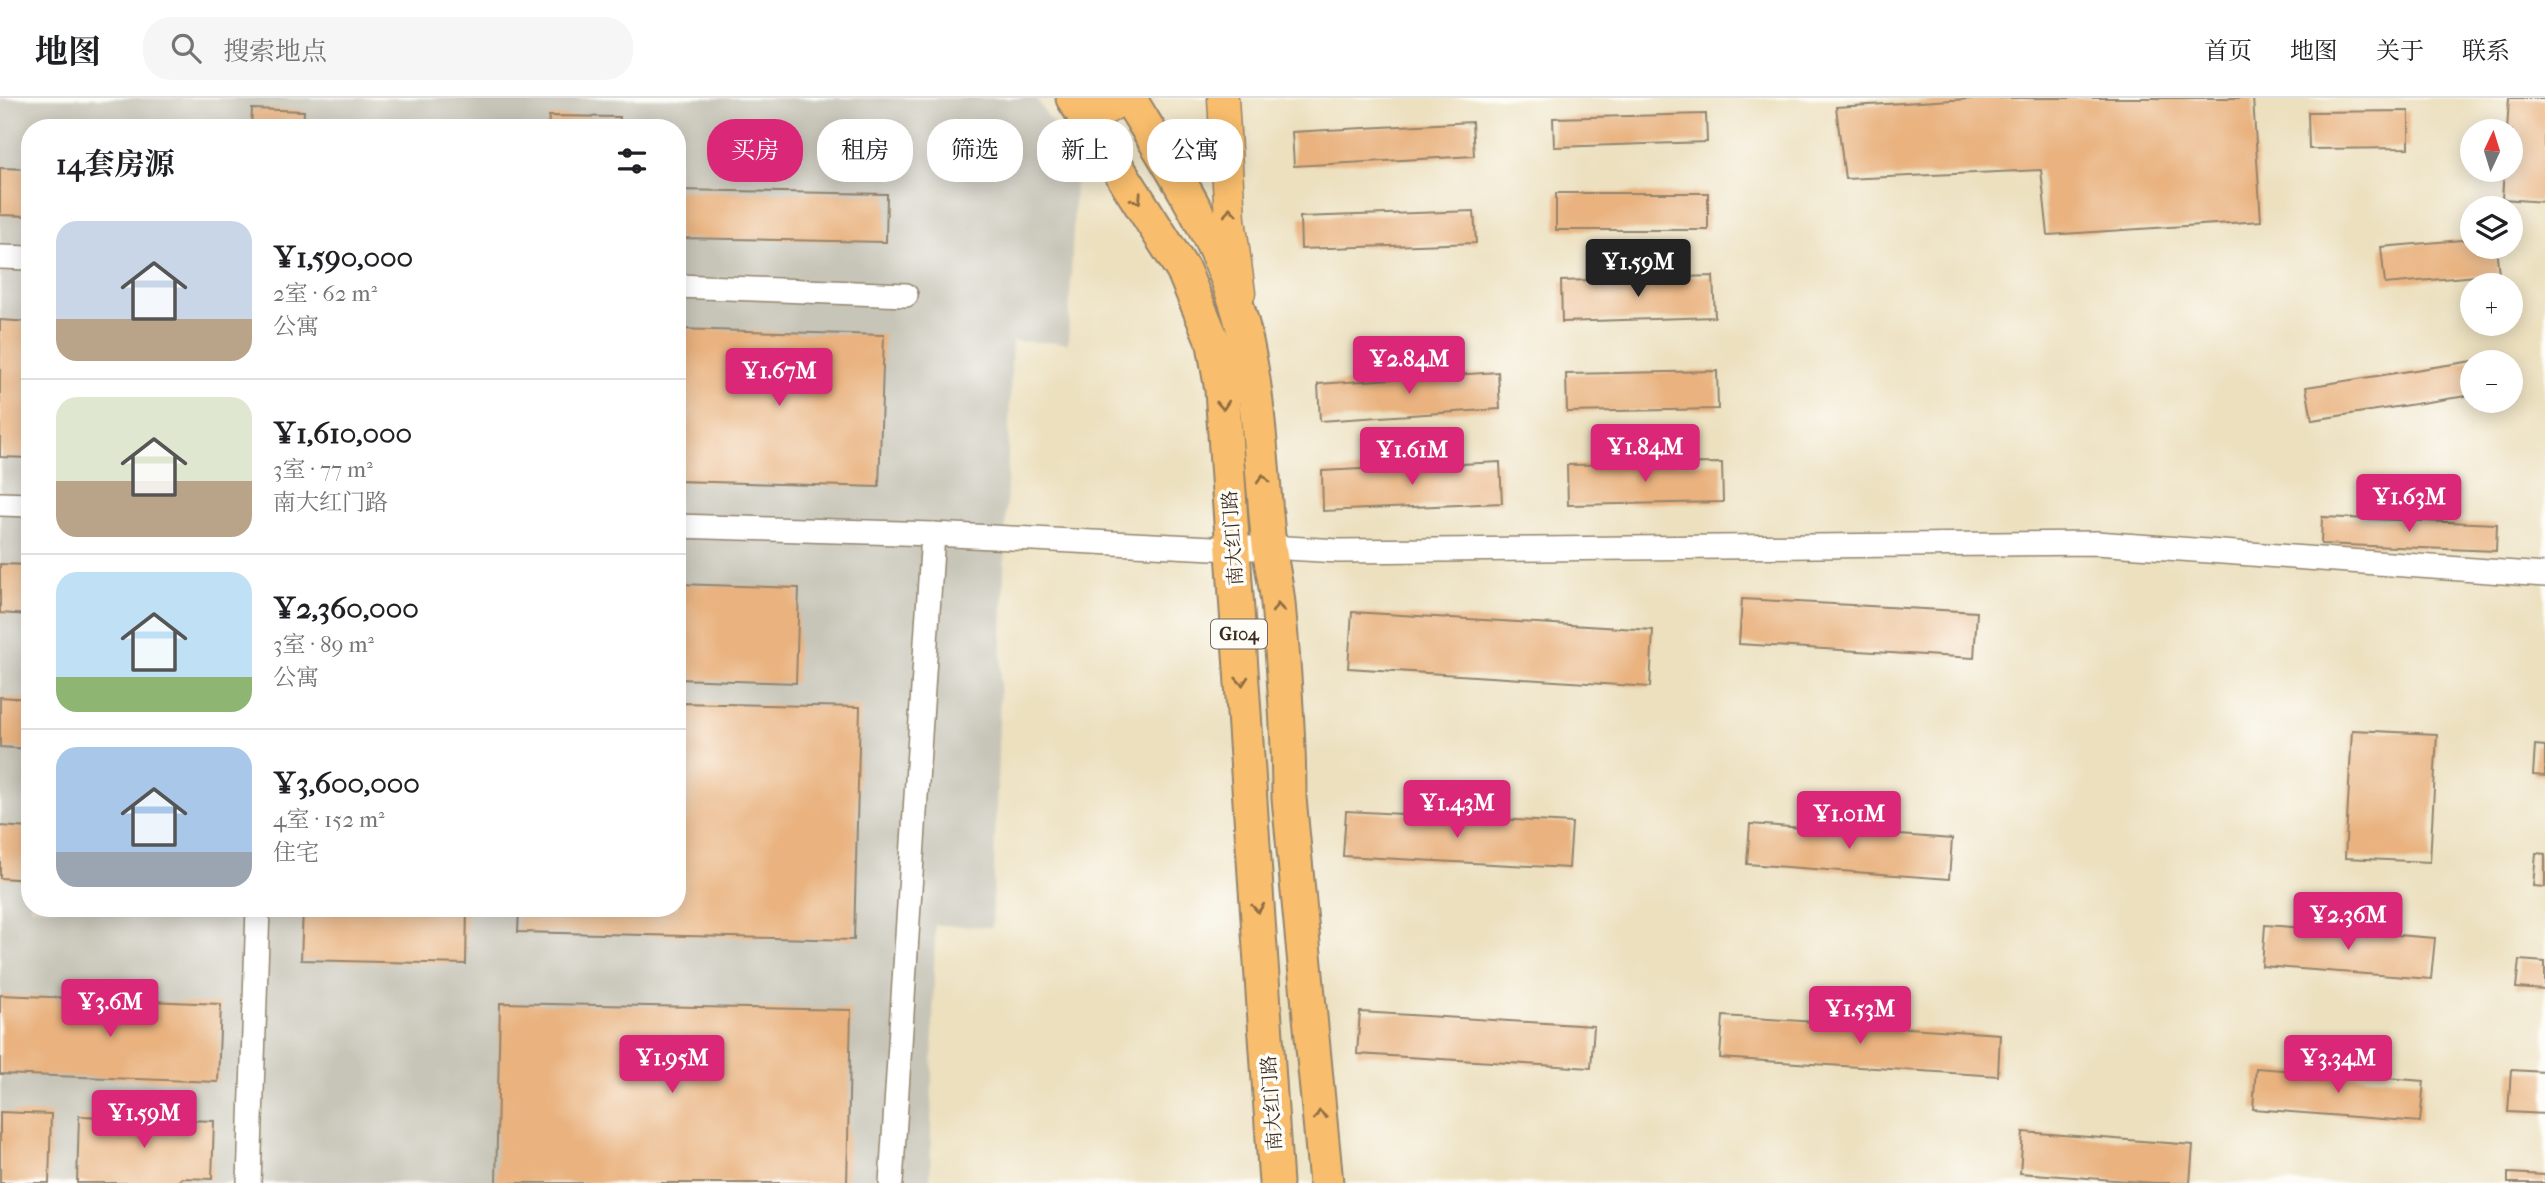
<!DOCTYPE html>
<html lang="zh">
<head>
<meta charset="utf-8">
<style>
	body { margin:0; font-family:"IM FELL French Canon","Noto Serif SC",serif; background:#f6f6f6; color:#202124; height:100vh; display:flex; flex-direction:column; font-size:26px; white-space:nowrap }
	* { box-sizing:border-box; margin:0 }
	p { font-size:23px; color:#757577 }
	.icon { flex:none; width:38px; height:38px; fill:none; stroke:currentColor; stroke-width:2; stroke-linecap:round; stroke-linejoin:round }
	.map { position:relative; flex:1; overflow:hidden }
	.drawer { position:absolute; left:21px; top:21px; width:665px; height:798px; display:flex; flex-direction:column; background:#fff; border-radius:28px; box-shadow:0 4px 18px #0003 }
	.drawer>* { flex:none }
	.banner { position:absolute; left:707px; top:21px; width:665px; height:63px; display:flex; gap:14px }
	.needle { width:46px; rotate:4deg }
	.buttons { position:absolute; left:2460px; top:21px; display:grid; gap:14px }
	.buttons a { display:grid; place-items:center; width:63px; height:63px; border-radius:50%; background:#fff; box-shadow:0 4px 18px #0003; font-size:35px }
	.price { position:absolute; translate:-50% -60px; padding:0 16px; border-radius:7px; background:#db2777; color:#fff; font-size:23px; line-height:46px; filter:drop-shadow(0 2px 4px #0008) }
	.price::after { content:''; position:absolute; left:50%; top:42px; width:21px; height:16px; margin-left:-10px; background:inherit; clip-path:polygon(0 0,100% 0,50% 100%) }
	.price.active { background:#222; color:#fff }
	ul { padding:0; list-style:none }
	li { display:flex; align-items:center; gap:21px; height:175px; padding:0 35px }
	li+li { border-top:2px solid #e0e0e0 }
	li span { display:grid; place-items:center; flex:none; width:196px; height:140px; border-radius:21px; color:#555 }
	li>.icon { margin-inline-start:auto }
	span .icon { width:84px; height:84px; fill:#fffc; stroke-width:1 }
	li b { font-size:30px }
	h2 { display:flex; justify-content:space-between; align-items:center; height:84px; padding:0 35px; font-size:30px }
	.chip { padding:0 24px; border-radius:28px; background:#fff; box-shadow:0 4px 18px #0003; font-size:24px; line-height:63px }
	.chip.active { background:#db2777; color:#fff }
	header { display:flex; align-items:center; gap:42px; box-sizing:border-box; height:98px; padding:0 35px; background:#fff; border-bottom:2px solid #e0e0e0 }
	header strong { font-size:33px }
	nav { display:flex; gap:38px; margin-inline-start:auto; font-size:24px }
	.search { width:490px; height:63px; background:#f6f6f6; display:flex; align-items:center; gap:18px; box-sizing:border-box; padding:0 24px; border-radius:28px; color:#757577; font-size:26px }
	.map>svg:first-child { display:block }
	.industrial { fill:#c7c5b8; fill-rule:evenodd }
	.building { fill:#e9b27f }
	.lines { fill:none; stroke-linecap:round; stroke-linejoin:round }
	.minor-casing { stroke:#94856e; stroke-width:26 }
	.major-casing { stroke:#94856e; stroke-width:33 }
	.highway-casing { stroke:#94856e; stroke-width:37 }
	.minor { stroke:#fff; stroke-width:23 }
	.major { stroke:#f9be6d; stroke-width:30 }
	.highway { stroke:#f9be6d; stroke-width:33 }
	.oneway { stroke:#906d42 }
	.labels { text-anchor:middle; stroke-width:7; stroke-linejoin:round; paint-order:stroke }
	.shield { fill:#fdfcf7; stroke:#75695f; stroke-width:2 }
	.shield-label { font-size:18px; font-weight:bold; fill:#3b2a1e }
	.street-label { font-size:19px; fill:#3b2a1e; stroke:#fdfcf7 }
</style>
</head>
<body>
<header>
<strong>地图</strong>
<div class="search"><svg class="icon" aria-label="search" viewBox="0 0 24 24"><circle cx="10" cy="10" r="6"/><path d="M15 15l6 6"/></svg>搜索地点</div>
<nav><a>首页</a><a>地图</a><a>关于</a><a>联系</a></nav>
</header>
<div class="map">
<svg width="2545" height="1085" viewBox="0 0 2545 1085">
	<rect width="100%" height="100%" fill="#fdfcf7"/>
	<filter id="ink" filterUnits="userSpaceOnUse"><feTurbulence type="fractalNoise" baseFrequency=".0143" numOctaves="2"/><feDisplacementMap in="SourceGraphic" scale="14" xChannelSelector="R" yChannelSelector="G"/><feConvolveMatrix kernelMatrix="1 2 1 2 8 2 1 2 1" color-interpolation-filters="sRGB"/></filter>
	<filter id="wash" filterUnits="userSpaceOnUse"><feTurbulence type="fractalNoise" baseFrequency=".00686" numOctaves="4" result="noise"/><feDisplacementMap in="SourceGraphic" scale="28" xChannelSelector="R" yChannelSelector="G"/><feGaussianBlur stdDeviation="1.57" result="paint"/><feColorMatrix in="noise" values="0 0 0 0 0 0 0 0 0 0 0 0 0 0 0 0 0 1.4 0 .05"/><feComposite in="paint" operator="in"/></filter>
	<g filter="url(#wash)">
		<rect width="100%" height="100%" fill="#ece0bf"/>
		<path class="industrial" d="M0 0H1036L1076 63 1068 245 1012 243 992 829 935 827 930 1085H0ZM30 30H677V810H30Z"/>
		<g id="blocks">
			<g class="building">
				<polygon points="1986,0 2253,0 2261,123 2048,137 2041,72 1845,81 1836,9"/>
				<polygon points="2509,0 2545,0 2545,104 2502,101 2504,72 2511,72 2511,33 2507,33"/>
				<polygon points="252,11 304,13 303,30 251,30"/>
				<polygon points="2409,13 2409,50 2309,51 2308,14"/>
				<polygon points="1706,16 1707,44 1554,49 1553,20"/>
				<polygon points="549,18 620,19 619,30 548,30"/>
				<polygon points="1472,24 1474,58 1294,68 1292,34"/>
				<polygon points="0,70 30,71 30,118 0,117"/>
				<polygon points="677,92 887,96 886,144 677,140"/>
				<rect x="1556" y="95" width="152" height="37"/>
				<polygon points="1474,113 1476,145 1301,151 1300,119"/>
				<polygon points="2473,141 2473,149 2496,149 2499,176 2385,186 2381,149"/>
				<polygon points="1713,178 1715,219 1562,224 1561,183"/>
				<polygon points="0,222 30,224 30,360 0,359"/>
				<polygon points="677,231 884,237 879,389 677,383"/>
				<polygon points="2473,263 2473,297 2312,322 2306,289"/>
				<polygon points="1717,273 1718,311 1567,314 1566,276"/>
				<polygon points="1498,274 1500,311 1320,323 1318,286"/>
				<polygon points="1500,364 1502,405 1323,413 1322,373"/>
				<polygon points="1722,365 1723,404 1568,407 1567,367"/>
				<polygon points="2322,419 2497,426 2496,453 2321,446"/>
				<polygon points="0,466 30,467 30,517 0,515"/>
				<polygon points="677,486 799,490 796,585 677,581"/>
				<polygon points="1742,501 1977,514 1974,560 1739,546"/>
				<polygon points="1352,514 1653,532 1650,589 1348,570"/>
				<polygon points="0,599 30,601 30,651 0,649"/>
				<polygon points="677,605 860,609 854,842 518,834 519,810 677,810"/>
				<polygon points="2352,632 2437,636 2430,764 2345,760"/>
				<polygon points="2535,647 2545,648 2545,678 2533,677"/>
				<polygon points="1346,713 1572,725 1569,770 1343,758"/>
				<polygon points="1750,726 1952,741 1949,781 1747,766"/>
				<polygon points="0,728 30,730 30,782 0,780"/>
				<polygon points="2536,755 2545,756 2545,789 2533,788"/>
				<polygon points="303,810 467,810 466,866 301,862"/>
				<polygon points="2265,827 2435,840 2431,881 2262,868"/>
				<polygon points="2519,862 2545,864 2545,892 2516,890"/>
				<polygon points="0,897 221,906 218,984 0,976"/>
				<polygon points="500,905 851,912 847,1085 496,1085"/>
				<polygon points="1360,914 1594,928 1591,970 1357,956"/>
				<polygon points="1723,918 2000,936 1998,978 1720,960"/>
				<polygon points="2256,970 2424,983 2420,1024 2253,1011"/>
				<polygon points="2511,972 2545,974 2545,1016 2508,1014"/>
				<polygon points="0,1014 51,1016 49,1085 0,1085"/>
				<polygon points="79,1018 214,1023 212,1081 182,1080 176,1085 77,1085"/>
				<polygon points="2023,1034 2193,1047 2190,1085 2154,1085 2020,1075"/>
				<polygon points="2508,1075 2545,1077 2545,1085 2508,1085"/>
			</g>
		</g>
	</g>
	<g filter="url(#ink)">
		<use href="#blocks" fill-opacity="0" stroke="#94856e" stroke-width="2"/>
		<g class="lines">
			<g class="minor-casing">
				<g id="minor">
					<polyline points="0,159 30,160"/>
					<polyline points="677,188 906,197"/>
					<polyline points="0,406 30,407"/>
					<polyline points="677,428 933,436 891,1085"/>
					<polyline points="933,436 1233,451 1269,449 1339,453 2096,445 2545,477"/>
					<polyline points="249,1085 258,810"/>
				</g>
			</g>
			<g class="major-casing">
				<g id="major">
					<polyline points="1223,0 1230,121 1240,195"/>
					<polyline points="1087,23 1124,0"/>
				</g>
			</g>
			<g class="highway-casing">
				<g id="highway">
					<polyline points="1073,0 1184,174 1214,246 1222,292 1276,1085"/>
					<path d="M1129 0C1167 63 1209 126 1233 196 1260 273 1260 366 1269 447 1271 466 1276 485 1278 505 1284 570 1289 635 1289 700L1326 1085"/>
				</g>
			</g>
			<use href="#minor" class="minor"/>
			<use href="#major" class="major"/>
			<use href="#highway" class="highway"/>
		</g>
		<defs><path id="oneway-chevron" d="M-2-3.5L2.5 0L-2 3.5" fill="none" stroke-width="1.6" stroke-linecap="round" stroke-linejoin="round" transform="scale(1.75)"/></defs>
		<g class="oneway">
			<use href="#oneway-chevron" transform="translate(1137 101) rotate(57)"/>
			<use href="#oneway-chevron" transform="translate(1230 114) rotate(-95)"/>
			<use href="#oneway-chevron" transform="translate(1223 307) rotate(86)"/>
			<use href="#oneway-chevron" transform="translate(1263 381) rotate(-95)"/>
			<use href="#oneway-chevron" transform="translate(1278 510) rotate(-95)"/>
			<use href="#oneway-chevron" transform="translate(1242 583) rotate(86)"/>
			<use href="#oneway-chevron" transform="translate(1258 810) rotate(86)"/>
			<use href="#oneway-chevron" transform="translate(1320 1017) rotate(-96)"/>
		</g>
	</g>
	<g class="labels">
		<rect class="shield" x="1211" y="521.5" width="56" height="29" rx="5"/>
		<g class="shield-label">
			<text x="1239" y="542">G104</text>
		</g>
		<g class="street-label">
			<text transform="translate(1232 440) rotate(-94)" y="7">南大红门路</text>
			<text transform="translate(1271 1005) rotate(-94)" y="7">南大红门路</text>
		</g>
	</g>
</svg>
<div class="buttons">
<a><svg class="needle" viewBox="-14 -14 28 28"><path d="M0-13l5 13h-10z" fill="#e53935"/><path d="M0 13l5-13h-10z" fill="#757577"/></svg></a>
<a><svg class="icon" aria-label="layers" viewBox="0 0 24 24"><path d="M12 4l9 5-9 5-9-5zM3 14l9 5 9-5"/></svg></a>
<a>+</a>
<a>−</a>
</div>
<b class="price active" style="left:1638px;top:201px">¥1.59M</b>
<b class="price" style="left:1409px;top:298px">¥2.84M</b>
<b class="price" style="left:779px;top:310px">¥1.67M</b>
<b class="price" style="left:1645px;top:386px">¥1.84M</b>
<b class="price" style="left:1412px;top:389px">¥1.61M</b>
<b class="price" style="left:2409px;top:436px">¥1.63M</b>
<b class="price" style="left:1457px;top:742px">¥1.43M</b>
<b class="price" style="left:1849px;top:753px">¥1.01M</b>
<b class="price" style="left:2348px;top:854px">¥2.36M</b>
<b class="price" style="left:110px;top:941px">¥3.6M</b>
<b class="price" style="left:1860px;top:948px">¥1.53M</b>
<b class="price" style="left:672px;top:997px">¥1.95M</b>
<b class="price" style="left:2338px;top:997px">¥3.34M</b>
<b class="price" style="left:144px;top:1052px">¥1.59M</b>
<div class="banner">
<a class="chip active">买房</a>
<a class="chip">租房</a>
<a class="chip">筛选</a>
<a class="chip">新上</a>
<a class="chip">公寓</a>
</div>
<section class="drawer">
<h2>14套房源<svg class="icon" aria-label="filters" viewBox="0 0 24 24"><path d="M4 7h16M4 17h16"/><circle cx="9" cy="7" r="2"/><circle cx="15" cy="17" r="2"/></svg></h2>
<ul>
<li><span style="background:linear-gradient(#c9d6e8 70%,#b9a48a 0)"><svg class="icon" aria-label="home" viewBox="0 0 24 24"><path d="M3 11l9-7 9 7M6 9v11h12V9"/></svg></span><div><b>¥1,590,000</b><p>2室 · 62 m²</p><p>公寓</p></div></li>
<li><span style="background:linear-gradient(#dfe7d0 60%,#b9a48a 0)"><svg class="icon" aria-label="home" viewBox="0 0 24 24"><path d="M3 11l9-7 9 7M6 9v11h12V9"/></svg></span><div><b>¥1,610,000</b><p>3室 · 77 m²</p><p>南大红门路</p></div></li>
<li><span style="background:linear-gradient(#bfe0f5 75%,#8fb573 0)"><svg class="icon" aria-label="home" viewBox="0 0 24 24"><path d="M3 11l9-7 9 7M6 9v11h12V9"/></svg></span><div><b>¥2,360,000</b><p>3室 · 89 m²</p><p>公寓</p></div></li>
<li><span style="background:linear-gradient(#a9c7e8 75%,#9aa5b1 0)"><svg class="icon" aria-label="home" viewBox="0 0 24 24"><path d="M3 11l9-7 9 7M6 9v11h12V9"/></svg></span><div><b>¥3,600,000</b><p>4室 · 152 m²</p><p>住宅</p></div></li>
</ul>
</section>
</div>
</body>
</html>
